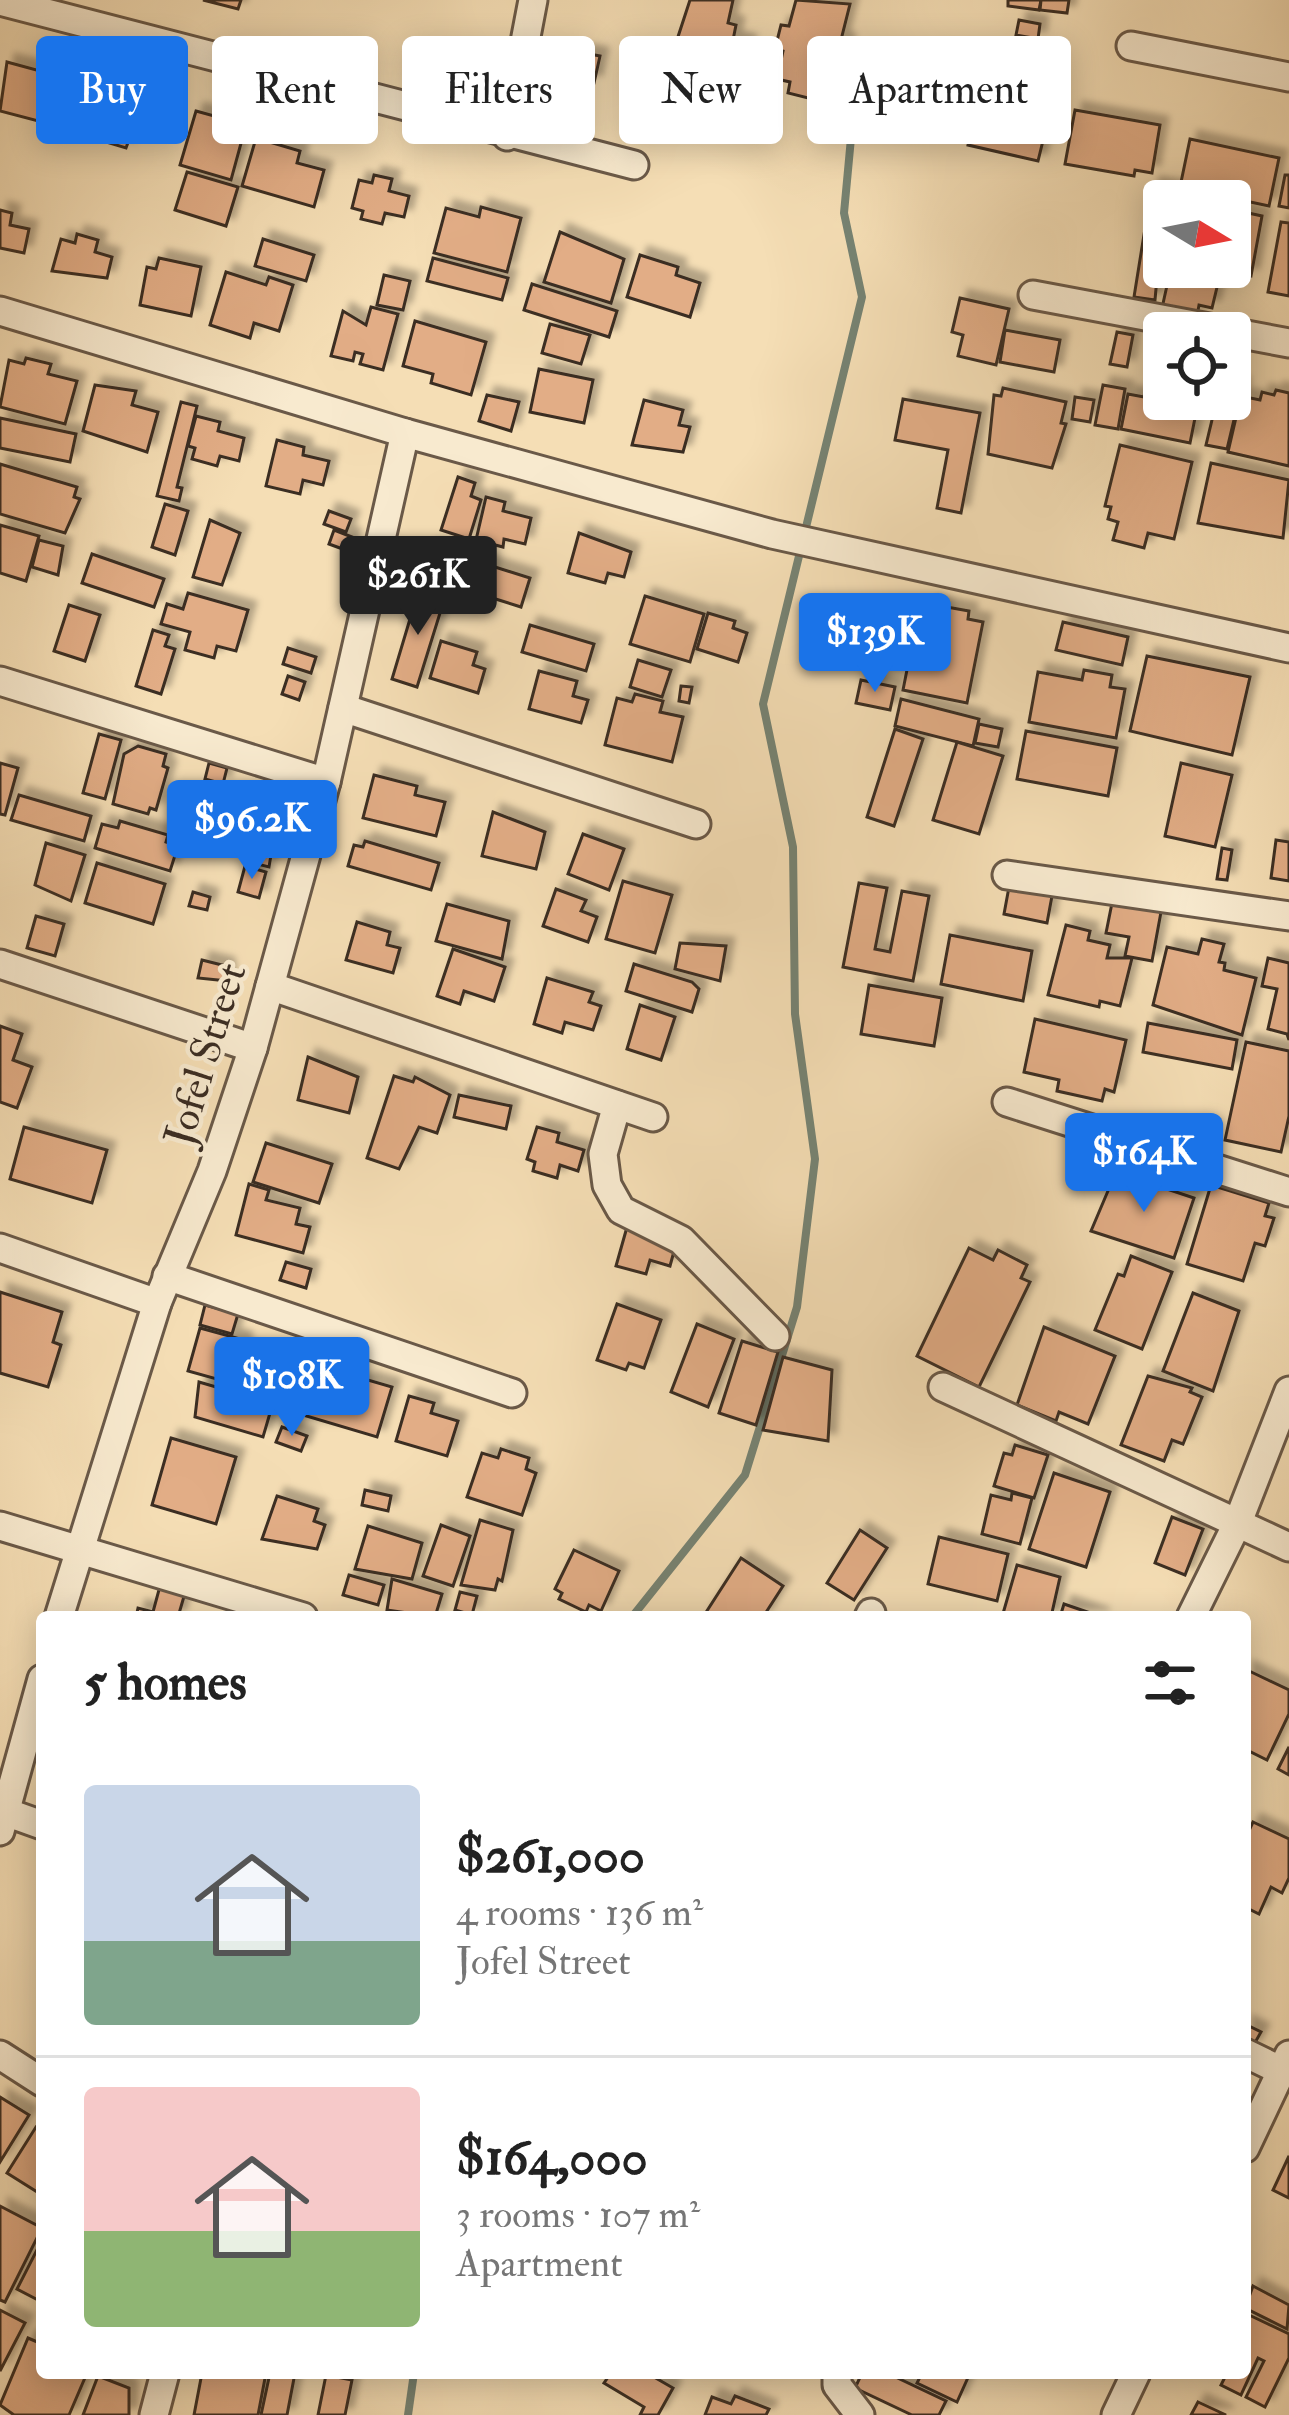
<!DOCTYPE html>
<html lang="en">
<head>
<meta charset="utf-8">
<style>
	body { margin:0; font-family:"IM FELL Double Pica",serif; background:#f2f2f2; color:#222; height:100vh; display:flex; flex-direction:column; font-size:45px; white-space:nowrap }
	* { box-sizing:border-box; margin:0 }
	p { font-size:39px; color:#767676 }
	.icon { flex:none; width:66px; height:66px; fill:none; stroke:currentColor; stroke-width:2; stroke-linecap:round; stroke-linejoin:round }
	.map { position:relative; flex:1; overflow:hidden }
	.panel { position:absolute; left:36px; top:1611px; width:1215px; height:768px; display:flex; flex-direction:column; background:#fff; border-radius:12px; box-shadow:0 6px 30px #0003 }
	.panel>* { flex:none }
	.hud { position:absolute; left:36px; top:36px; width:1218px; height:108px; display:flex; gap:24px }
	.needle { width:78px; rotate:100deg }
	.fabs { position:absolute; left:1143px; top:180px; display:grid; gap:24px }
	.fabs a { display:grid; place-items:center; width:108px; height:108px; border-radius:12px; background:#fff; box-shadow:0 6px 30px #0003; font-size:60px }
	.price { position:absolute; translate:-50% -102px; padding:0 27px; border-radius:12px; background:#1a73e8; color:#fff; font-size:39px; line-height:78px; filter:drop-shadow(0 3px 6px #0008) }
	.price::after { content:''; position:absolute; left:50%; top:72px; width:36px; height:27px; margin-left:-18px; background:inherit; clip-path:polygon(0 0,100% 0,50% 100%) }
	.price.selected { background:#222; color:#fff }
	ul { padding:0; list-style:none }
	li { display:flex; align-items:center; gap:36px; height:300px; padding:0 48px }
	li+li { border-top:3px solid #e0e0e0 }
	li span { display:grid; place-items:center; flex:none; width:336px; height:240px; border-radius:12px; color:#555 }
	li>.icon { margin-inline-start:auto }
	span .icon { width:144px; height:144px; fill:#fffc; stroke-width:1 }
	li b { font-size:51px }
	h2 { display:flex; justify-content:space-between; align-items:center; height:144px; padding:0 48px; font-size:51px }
	.chip { padding:0 42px; border-radius:12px; background:#fff; box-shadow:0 6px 30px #0003; font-size:42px; line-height:108px }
	.chip.selected { background:#1a73e8; color:#fff }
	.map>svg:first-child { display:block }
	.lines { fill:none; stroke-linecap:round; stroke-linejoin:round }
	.stream { stroke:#768373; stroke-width:8 }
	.building { fill:#e2ad86; stroke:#3b2d23; stroke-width:3; filter:url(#shadow) }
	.minor-casing { stroke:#6a5948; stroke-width:33 }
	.minor { stroke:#f8eacf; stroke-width:27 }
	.labels { text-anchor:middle; stroke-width:9; stroke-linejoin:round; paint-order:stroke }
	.street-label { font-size:42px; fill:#3b2d23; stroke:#f8eacf }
</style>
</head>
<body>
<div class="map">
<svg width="1289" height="2415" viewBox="0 0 1289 2415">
	<defs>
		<filter id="shadow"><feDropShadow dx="8" dy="-8" stdDeviation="3" flood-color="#0004"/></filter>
	</defs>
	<rect width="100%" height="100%" fill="#f5deb5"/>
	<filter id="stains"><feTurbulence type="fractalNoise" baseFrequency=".00167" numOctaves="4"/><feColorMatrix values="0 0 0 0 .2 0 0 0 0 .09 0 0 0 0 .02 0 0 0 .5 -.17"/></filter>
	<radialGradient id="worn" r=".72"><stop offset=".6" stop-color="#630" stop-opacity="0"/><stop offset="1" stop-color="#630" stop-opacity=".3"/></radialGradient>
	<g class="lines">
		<g class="stream">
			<polyline points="632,1617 745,1475 797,1307 815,1159 795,1014 793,847 763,704 862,297 844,213 851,138"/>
			<polyline points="408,2415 414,2373"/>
		</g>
	</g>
	<g class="building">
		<polygon points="203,0 241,0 238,9"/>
		<polygon points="690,0 733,0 728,23 736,25 733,40 748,43 743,65 674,49"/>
		<polygon points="796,0 850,4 841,40 847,42 842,62 836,61 828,94 814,90 812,99 788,93 790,82 777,79 783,51 775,49 781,25 789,26"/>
		<polygon points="1008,0 1041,0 1039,10 1008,6"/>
		<polygon points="1041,0 1069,0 1067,13 1040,10"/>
		<polygon points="1019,20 1040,24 1038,39 1016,35"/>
		<polygon points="584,53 600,56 594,83 578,79"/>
		<polygon points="7,62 44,72 41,85 67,91 60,118 44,114 42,122 0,111"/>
		<polygon points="100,92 129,101 126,110 154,118 146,142 130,137 126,148 86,136"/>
		<polygon points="978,99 1049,116 1038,161 968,145"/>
		<polygon points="1075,110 1160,125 1152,173 1135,170 1134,176 1065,164"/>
		<polygon points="196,111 218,117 215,128 243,136 231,180 180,165"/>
		<polygon points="256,138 300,151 297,163 324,170 314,207 242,186"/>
		<polygon points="1190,139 1279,158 1269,206 1180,187"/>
		<polygon points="187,172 238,187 226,226 175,210"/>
		<polygon points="374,175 392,179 389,191 409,196 404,217 385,213 382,224 361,219 363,211 352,208 359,180 372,183"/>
		<polygon points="1285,175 1289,175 1289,208 1279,206"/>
		<polygon points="1152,185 1181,190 1180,201 1164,201 1155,300 1134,297"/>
		<polygon points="481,207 521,218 507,272 434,253 446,208 479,217"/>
		<polygon points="1230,209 1262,216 1251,276 1208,267 1230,267"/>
		<polygon points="0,210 12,213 10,225 29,229 24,253 0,248"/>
		<polygon points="1281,222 1289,223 1289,296 1268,292"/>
		<polygon points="560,232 624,259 611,303 544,282"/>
		<polygon points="77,234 98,240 95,252 112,257 107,278 52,271 61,239 75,243"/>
		<polygon points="263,239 314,255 306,281 255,266"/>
		<polygon points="640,255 678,267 676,275 700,283 690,317 627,297"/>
		<polygon points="159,258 201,267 191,316 140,305 147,267 156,269"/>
		<polygon points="433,258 508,278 502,300 427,281"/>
		<polygon points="226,272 266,285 269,277 293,285 279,331 254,323 250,338 210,325"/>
		<polygon points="1170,272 1218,283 1212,308 1199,305 1197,316 1162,308"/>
		<polygon points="384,275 410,281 403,310 377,305"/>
		<polygon points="532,284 617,311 609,337 524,310"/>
		<polygon points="960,298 1009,309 996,365 958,356 963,335 952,332"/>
		<polygon points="371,307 398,314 383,370 360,364 363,354 355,352 353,361 331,356 343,311 366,325"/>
		<polygon points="415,321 486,342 471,395 431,383 433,374 403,366"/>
		<polygon points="550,324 590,335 581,364 542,353"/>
		<polygon points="1005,330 1060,340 1054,372 1000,362"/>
		<polygon points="1117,332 1133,335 1127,367 1110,364"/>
		<polygon points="26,358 51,364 48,374 77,381 65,424 0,407 9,360 24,364"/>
		<polygon points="539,369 593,380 584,423 530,412"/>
		<polygon points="1230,384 1242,386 1227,449 1206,445 1217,399 1230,399"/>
		<polygon points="95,385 136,391 132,405 158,412 147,452 83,431"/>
		<polygon points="1103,385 1125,389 1118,429 1095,425"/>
		<polygon points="1003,388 1066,402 1061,423 1066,424 1052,468 988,454 994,395 1001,396"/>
		<polygon points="1145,390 1158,393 1157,400 1197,408 1190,443 1121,429 1128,394 1144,397"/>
		<polygon points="1276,390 1289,393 1289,466 1228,452 1241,396 1260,400 1262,392 1274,395"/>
		<polygon points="487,395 519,402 511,431 479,421"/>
		<polygon points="1075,397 1094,400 1090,422 1072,419"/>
		<polygon points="903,399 980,413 961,513 937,508 948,450 895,440"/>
		<polygon points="644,400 683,410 679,425 690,427 683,452 632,445"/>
		<polygon points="181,402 197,406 177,487 182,488 179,501 157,496"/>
		<polygon points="196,416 220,422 218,431 244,438 239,461 220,456 217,466 192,459 195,448 188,446"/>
		<polygon points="0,418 76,434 70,462 0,448"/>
		<polygon points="277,440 304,447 303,455 329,461 323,485 303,480 300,494 266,486"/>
		<polygon points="1120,445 1192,462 1174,539 1148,533 1144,548 1113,540 1118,522 1108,519 1111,507 1105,506"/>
		<polygon points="1211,463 1289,480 1283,538 1198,523"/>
		<polygon points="0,464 77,487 74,497 80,499 65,533 0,514"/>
		<polygon points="458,477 475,483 471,496 481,500 469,539 441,530"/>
		<polygon points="486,497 505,502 503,511 531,518 525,544 504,539 503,547 476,540"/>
		<polygon points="165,504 188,511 175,555 152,547"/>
		<polygon points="329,511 351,519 346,532 324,524"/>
		<polygon points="210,520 240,533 222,585 193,577"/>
		<polygon points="0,525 39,536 26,581 0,573"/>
		<polygon points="334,530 352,537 348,551 329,544"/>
		<polygon points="579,533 631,552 624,577 608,573 605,583 568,573"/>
		<polygon points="39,540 63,546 58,575 32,567"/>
		<polygon points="430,548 454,555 444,589 420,582"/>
		<polygon points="92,554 164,579 154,607 82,583"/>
		<polygon points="460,556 530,578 521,607 451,585"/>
		<polygon points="419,589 445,597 417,687 392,679"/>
		<polygon points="188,593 248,610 236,651 217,646 214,658 185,650 190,632 161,624 167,604 183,609"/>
		<polygon points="645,596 704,614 690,662 630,644"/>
		<polygon points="930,604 969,611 968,619 983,622 967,703 903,690 919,609 928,611"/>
		<polygon points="69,605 100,615 85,661 54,651"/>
		<polygon points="708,613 735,621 733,628 747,633 738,662 697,649"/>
		<polygon points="1063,622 1128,637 1122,665 1056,650"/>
		<polygon points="530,625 594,644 586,671 522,652"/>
		<polygon points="153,630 169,635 165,646 175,649 161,694 136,686"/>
		<polygon points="441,641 477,652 473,665 485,669 478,693 430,678"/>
		<polygon points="288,648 316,657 311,673 283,664"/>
		<polygon points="1147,656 1250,677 1232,755 1130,731"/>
		<polygon points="638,660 671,670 662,697 630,687"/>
		<polygon points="1084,670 1112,675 1110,687 1125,689 1116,738 1029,722 1038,672 1082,680"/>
		<polygon points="539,671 577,681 573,696 588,700 581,723 529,709"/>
		<polygon points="288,676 305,682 299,700 282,694"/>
		<polygon points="861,680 895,687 890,710 856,703"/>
		<polygon points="681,686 692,687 689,703 679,701"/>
		<polygon points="635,694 663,701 660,712 683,717 672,762 605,745 617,698 632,702"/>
		<polygon points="901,699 979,719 973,746 895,726"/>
		<polygon points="979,724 1002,729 998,747 975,743"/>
		<polygon points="895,729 923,739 894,826 867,817"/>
		<polygon points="1026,731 1117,748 1108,796 1017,779"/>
		<polygon points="99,734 121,740 105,799 83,793"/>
		<polygon points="957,742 1003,756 979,834 933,820"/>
		<polygon points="138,746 166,754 163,766 168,768 156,810 150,808 148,814 113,804 124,754"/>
		<polygon points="0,763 18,768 5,815 0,814"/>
		<polygon points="209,763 227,768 223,784 205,779"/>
		<polygon points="1181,763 1232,775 1215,847 1165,836"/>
		<polygon points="273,773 290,778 285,796 267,791"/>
		<polygon points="374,775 417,786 415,795 445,802 436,836 363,818"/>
		<polygon points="19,795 91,816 84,841 11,820"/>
		<polygon points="493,812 545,832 536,869 482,856"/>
		<polygon points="261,817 281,821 279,832 259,827"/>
		<polygon points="120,821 168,835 166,842 178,846 170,871 95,848 102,824 118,828"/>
		<polygon points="255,830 277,835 274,851 252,846"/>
		<polygon points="583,834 624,849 609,890 568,874"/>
		<polygon points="1276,840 1289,842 1289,881 1271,878"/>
		<polygon points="365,841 439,863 431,890 348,866 354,845 363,847"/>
		<polygon points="46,843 85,855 71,901 35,885"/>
		<polygon points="1222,848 1232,850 1227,880 1217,879"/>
		<polygon points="251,851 271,855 269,867 249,862"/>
		<polygon points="97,863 165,884 153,924 85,903"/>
		<polygon points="245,866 266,872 259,898 238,892"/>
		<polygon points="623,881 672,895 655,953 606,939"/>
		<polygon points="859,883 887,888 875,949 890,952 902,891 929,896 913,981 843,967"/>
		<polygon points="1009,887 1052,896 1047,923 1004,914"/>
		<polygon points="556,889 586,900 581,911 597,917 588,942 543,926"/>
		<polygon points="193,892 210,897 207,910 189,906"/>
		<polygon points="1112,903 1161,912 1152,961 1125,956 1129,937 1106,933"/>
		<polygon points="447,904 509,921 502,959 436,941"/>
		<polygon points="36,916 64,924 55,956 27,948"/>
		<polygon points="357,922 390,932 387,945 400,948 393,973 346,960"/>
		<polygon points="1066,925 1090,931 1088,940 1110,945 1107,958 1132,958 1120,1006 1100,1001 1099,1007 1048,995"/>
		<polygon points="950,935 1032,951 1023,1001 941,984"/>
		<polygon points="1202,939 1224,944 1219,962 1225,963 1224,970 1256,978 1242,1035 1153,1005 1167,947 1198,954"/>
		<polygon points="680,943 726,946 720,981 675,969"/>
		<polygon points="453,949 505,967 494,1001 464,991 460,1004 437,996"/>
		<polygon points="1268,958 1289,963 1289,1040 1287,1034 1268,1029 1277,989 1262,986"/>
		<polygon points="202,960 226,966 228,981 198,978"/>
		<polygon points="634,964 692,982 699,989 692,1012 626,991"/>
		<polygon points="547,978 593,992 589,1002 601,1006 593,1030 565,1022 562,1033 534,1024"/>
		<polygon points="869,985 942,998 934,1046 861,1034"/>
		<polygon points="640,1005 675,1017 661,1060 627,1049"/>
		<polygon points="1035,1019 1126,1040 1114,1092 1105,1089 1102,1101 1057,1091 1059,1080 1024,1072"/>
		<polygon points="1148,1023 1237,1040 1232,1069 1143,1052"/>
		<polygon points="0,1026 22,1034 13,1060 32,1067 17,1108 0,1102"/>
		<polygon points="1246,1042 1289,1051 1289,1116 1281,1152 1225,1140"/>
		<polygon points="308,1057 358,1077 349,1113 298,1100"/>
		<polygon points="394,1076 413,1082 415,1077 450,1095 437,1133 419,1127 399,1169 367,1158"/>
		<polygon points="459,1095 511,1106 506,1129 454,1117"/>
		<polygon points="24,1127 107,1150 92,1203 10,1179"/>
		<polygon points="537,1127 559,1133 557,1142 584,1150 578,1171 560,1165 557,1178 533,1171 535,1162 527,1159"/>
		<polygon points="266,1143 332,1164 319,1203 253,1182"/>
		<polygon points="1116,1172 1194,1198 1174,1258 1091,1231"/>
		<polygon points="249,1184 269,1190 266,1200 300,1208 296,1224 310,1227 303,1253 236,1235"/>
		<polygon points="1211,1185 1269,1203 1265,1216 1274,1218 1265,1246 1255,1243 1243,1281 1187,1264"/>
		<polygon points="629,1220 676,1244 670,1266 650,1260 646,1274 616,1266"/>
		<polygon points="969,1248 993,1260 998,1250 1027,1265 1021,1278 1030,1282 979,1387 917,1356"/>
		<polygon points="1131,1256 1172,1272 1142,1349 1095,1330 1118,1274 1124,1276"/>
		<polygon points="286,1262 311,1269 306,1288 280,1280"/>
		<polygon points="0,1292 62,1312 53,1342 61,1345 48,1387 0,1373"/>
		<polygon points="1193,1293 1239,1311 1213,1391 1163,1371"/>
		<polygon points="617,1304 661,1320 644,1368 629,1363 626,1370 597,1360"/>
		<polygon points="205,1305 238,1314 232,1334 200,1325"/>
		<polygon points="697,1324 734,1339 708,1407 671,1392"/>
		<polygon points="1044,1327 1115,1356 1088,1424 1059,1412 1056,1421 1017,1405"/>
		<polygon points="200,1328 244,1340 242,1348 270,1356 260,1391 188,1371"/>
		<polygon points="742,1341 778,1352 756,1425 719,1413"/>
		<polygon points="783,1357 832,1370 828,1441 763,1430"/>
		<polygon points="318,1364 366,1384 368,1380 392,1387 377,1437 303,1415"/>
		<polygon points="1148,1376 1192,1388 1190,1392 1202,1397 1183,1444 1172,1440 1164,1461 1121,1445"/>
		<polygon points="199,1382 257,1399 259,1392 275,1396 263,1437 195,1417"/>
		<polygon points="409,1396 434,1403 431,1413 458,1421 447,1456 396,1441"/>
		<polygon points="282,1427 307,1436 301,1451 276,1442"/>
		<polygon points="171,1438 236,1457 216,1524 152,1505"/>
		<polygon points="1015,1445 1048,1455 1034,1498 994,1486 1004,1453 1012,1455"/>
		<polygon points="501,1449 529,1458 526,1469 536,1473 522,1515 467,1497 482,1453 498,1458"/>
		<polygon points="1054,1473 1110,1492 1086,1567 1029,1549"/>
		<polygon points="365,1490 391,1496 388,1511 362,1505"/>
		<polygon points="1012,1493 1032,1498 1020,1544 982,1534 991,1495 1011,1500"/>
		<polygon points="277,1496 318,1509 314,1521 325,1525 317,1549 262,1539"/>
		<polygon points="1172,1517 1203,1529 1185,1575 1155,1563"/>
		<polygon points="480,1520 513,1530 502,1581 498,1579 495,1590 461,1585"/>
		<polygon points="441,1525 470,1536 453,1586 423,1576"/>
		<polygon points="368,1526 422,1543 412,1579 355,1569"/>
		<polygon points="860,1530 887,1548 854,1600 827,1583"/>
		<polygon points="939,1537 1008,1554 997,1601 928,1584"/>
		<polygon points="574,1550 619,1571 601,1611 589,1605 586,1612 559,1599 562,1593 555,1589"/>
		<polygon points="741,1558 783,1586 763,1617 703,1617"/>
		<polygon points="1017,1565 1060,1577 1051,1617 1002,1617"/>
		<polygon points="349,1575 384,1585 378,1605 343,1595"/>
		<polygon points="392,1579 442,1594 435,1617 387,1610"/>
		<polygon points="160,1586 185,1593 178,1617 136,1617 138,1608 153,1612"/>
		<polygon points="460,1592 477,1596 472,1615 455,1610"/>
		<polygon points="1064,1604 1102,1617 1060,1617"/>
		<polygon points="1245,1669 1289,1690 1289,1714 1267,1760 1245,1749"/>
		<polygon points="1289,1747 1289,1775 1278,1769"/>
		<polygon points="1253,1822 1289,1839 1289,1878 1282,1893 1271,1887 1259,1914 1245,1907 1245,1839"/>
		<polygon points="1245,2024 1261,2032 1252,2048 1245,2044"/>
		<polygon points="0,2097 29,2115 0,2162"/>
		<polygon points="36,2127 42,2131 42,2195 7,2173"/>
		<polygon points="1289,2156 1289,2198 1273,2190"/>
		<polygon points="0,2206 42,2228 5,2302 0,2300"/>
		<polygon points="42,2240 42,2291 38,2300 17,2289"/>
		<polygon points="1253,2286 1289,2305 1287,2329 1245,2308"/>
		<polygon points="0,2310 25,2323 0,2371"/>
		<polygon points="1247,2314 1289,2334 1289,2358 1265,2407 1246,2397 1264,2361 1258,2358 1241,2395 1221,2385 1227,2373 1245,2373"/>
		<polygon points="28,2338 42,2344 42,2373 87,2373 69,2415 14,2415 0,2405"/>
		<polygon points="202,2373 266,2373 258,2415 194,2415"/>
		<polygon points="270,2373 295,2373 287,2415 261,2415"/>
		<polygon points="611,2373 647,2373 673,2388 658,2415 640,2415 644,2407 604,2383"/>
		<polygon points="862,2373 887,2373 946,2401 939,2415 912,2415 855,2388"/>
		<polygon points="922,2373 970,2373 957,2402 917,2383"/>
		<polygon points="326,2375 352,2380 345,2415 318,2415"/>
		<polygon points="98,2376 129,2388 129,2415 83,2415"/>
		<polygon points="735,2396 769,2409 766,2415 705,2415 712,2397 731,2404"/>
		<polygon points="1198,2402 1226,2415 1191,2415"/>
	</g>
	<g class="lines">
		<g class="minor-casing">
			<g id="minor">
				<polyline points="0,1 634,165"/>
				<polyline points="1131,46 1289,77"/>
				<polyline points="507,136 533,0"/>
				<polyline points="1033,295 1289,343"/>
				<polyline points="0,311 405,433 772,534 1289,648"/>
				<polyline points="0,681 326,782"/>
				<polyline points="343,708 696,824"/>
				<polyline points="1007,875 1289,916"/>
				<polyline points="0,964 253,1048"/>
				<polyline points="270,986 653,1117"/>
				<polyline points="1007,1102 1289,1192"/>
				<polyline points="617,1105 603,1154 607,1185 621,1210 681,1240 775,1336"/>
				<polyline points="0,1248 157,1303"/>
				<polyline points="167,1276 512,1393"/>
				<polyline points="943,1387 1289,1547"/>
				<polyline points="0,1526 303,1617"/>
				<polyline points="59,1617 157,1303 212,1171 253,1048 326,782 405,433"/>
				<polyline points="869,1617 871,1613"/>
				<polyline points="1191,1617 1238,1522 1289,1391"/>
				<polyline points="0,1810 42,1825"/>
				<polyline points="0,1831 42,1679"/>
				<polyline points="1245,2053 1282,2071"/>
				<polyline points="0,2055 42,2082"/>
				<polyline points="1245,2148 1289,2055"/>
				<polyline points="837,2373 837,2385 860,2415"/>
				<polyline points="154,2415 165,2373"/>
				<polyline points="1116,2415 1136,2373"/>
			</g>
		</g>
		<use href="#minor" class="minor"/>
	</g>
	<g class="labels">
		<g class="street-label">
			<text transform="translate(204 1054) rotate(-73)" y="15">Jofel Street</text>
		</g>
	</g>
	<rect width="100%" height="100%" filter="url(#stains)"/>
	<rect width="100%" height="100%" fill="url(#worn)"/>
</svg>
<div class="fabs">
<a><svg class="needle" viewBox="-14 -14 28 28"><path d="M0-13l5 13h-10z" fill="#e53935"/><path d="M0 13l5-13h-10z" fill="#767676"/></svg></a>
<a><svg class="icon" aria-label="locate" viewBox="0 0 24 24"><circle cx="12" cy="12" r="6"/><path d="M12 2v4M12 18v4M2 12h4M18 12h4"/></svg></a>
</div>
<b class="price selected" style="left:418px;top:638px">$261K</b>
<b class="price" style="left:875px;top:695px">$139K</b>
<b class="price" style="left:252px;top:882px">$96.2K</b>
<b class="price" style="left:1144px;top:1215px">$164K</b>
<b class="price" style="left:292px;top:1439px">$108K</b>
<div class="hud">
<a class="chip selected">Buy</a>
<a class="chip">Rent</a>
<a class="chip">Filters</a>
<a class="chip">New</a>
<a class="chip">Apartment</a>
</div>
<section class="panel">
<h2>5 homes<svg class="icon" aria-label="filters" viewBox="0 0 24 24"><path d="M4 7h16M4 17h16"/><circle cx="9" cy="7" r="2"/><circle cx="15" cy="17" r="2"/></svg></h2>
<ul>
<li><span style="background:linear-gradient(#c9d6e8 65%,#7fa58c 0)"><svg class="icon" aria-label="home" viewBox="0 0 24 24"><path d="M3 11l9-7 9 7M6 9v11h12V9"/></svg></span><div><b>$261,000</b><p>4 rooms · 136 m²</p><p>Jofel Street</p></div></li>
<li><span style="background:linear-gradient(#f6c9c9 60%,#8fb573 0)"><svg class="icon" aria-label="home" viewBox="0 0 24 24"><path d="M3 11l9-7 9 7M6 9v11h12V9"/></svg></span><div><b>$164,000</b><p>3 rooms · 107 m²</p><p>Apartment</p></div></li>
</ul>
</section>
</div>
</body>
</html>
